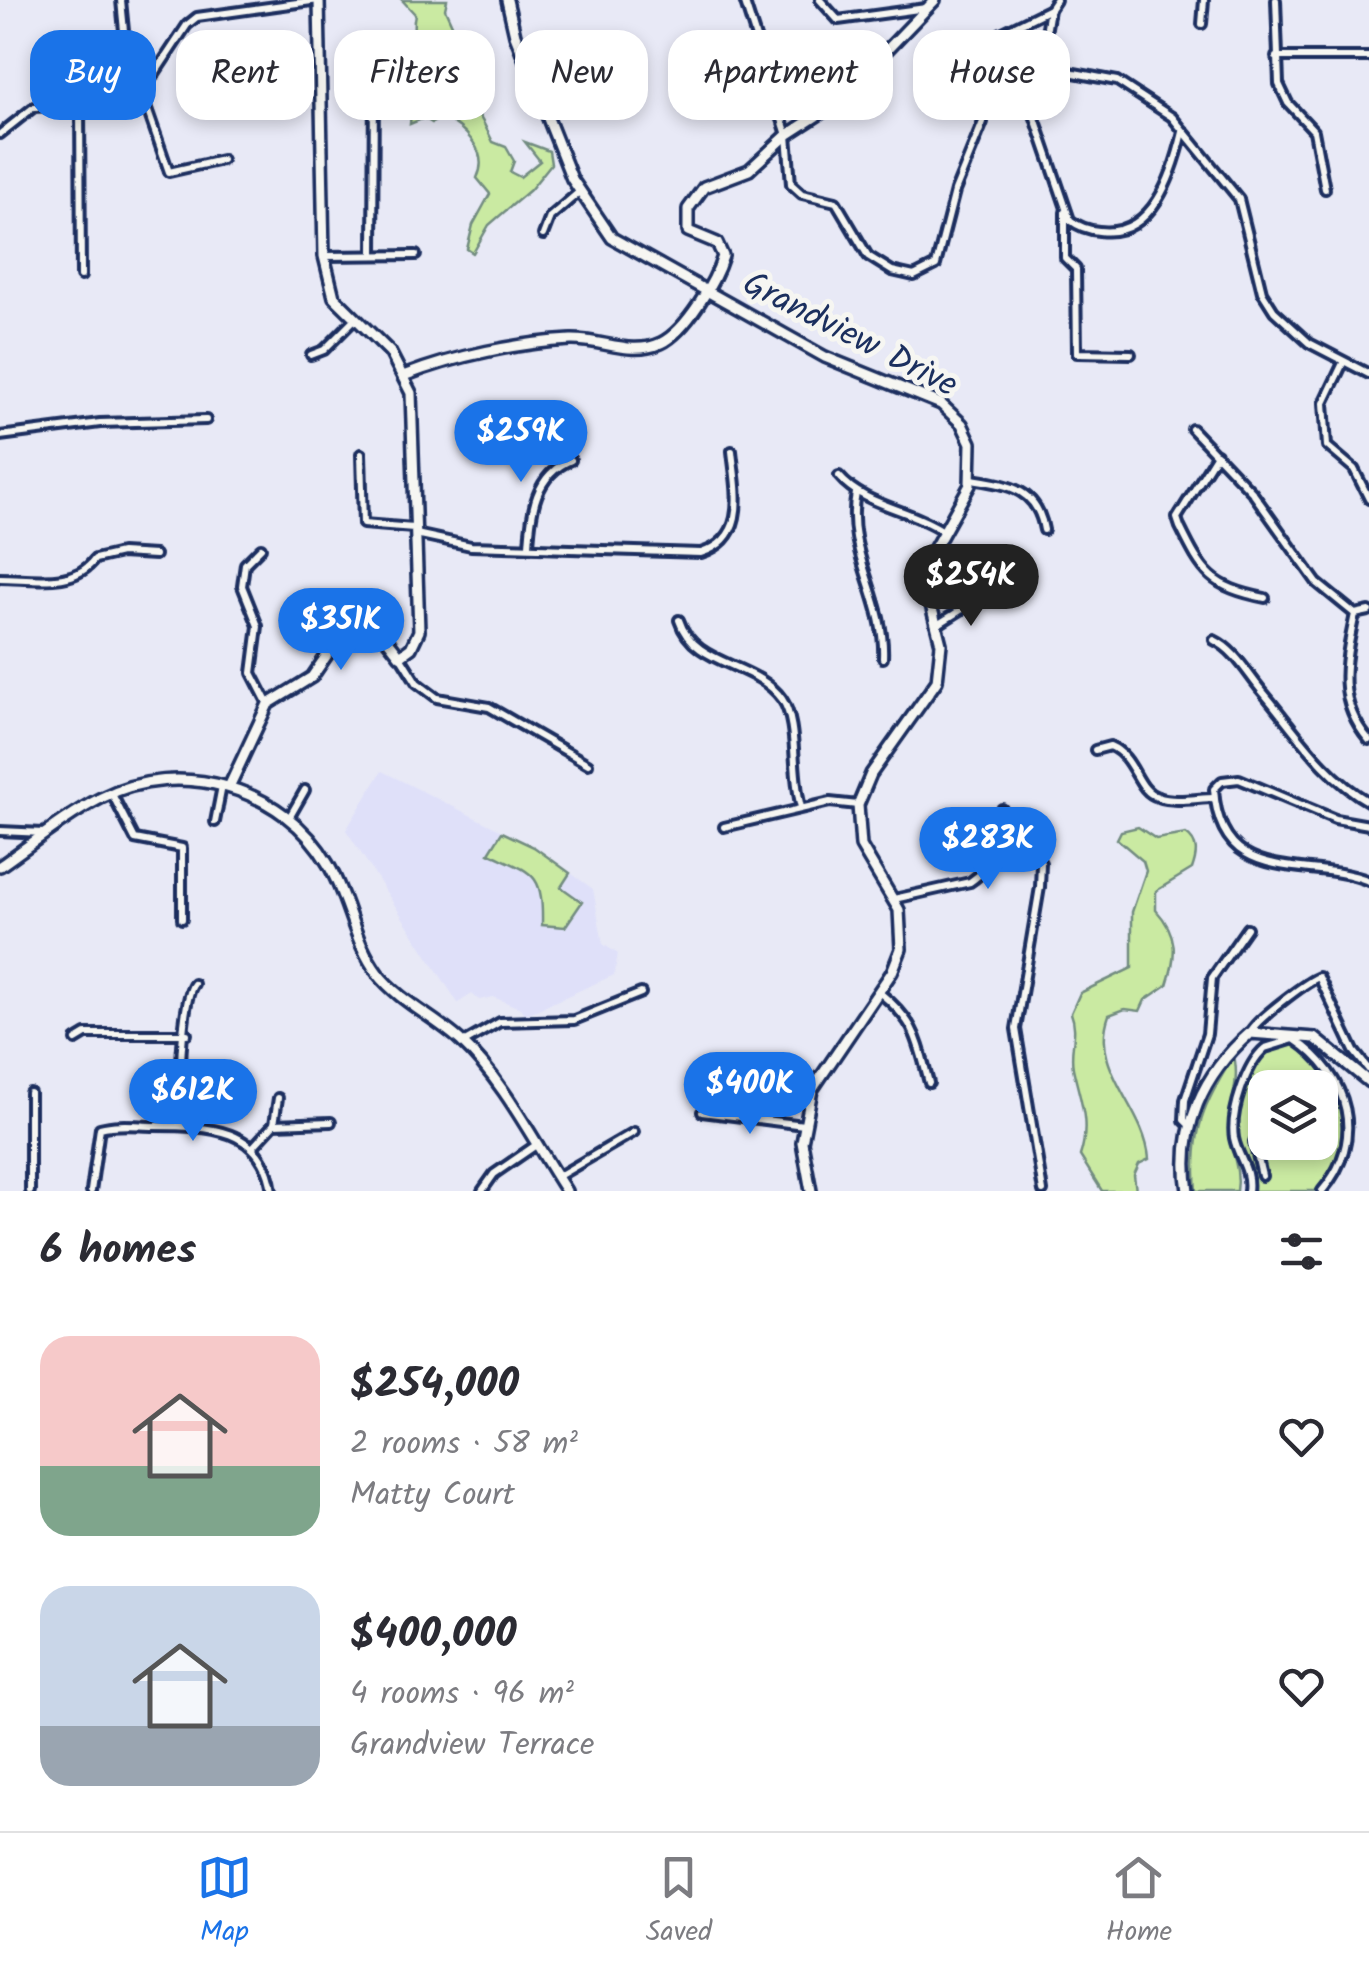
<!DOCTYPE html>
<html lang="en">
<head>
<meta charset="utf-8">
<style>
	body { margin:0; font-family:Kalam,sans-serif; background:#f2f2f3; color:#2b2b33; height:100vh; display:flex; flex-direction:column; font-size:38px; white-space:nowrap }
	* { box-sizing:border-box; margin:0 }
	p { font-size:32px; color:#7c7c81 }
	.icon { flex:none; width:55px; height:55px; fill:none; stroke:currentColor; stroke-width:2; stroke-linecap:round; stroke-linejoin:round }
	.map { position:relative; height:1191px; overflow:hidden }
	.panel { display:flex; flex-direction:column; background:#fff; flex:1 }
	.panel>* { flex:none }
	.banner { position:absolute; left:30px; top:30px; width:1310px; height:90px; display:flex; gap:20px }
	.controls { position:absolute; left:1248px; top:1070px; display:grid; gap:20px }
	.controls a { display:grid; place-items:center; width:90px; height:90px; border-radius:20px; background:#fff; box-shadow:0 5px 15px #0003; font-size:50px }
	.price { position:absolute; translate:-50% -85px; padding:0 22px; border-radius:35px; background:#1a73e8; color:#fff; font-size:32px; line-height:65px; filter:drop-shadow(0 2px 5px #0008) }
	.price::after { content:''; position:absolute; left:50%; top:60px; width:30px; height:22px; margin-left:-15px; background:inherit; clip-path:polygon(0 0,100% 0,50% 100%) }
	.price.selected { background:#222; color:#fff }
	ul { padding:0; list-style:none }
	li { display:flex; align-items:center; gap:30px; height:250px; padding:0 40px }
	li span { display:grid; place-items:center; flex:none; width:280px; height:200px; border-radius:30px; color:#555 }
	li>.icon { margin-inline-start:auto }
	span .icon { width:120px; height:120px; fill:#fffc; stroke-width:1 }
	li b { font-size:42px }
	h2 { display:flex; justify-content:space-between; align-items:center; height:120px; padding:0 40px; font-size:42px }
	.tag { padding:0 35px; border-radius:30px; background:#fff; box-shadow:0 5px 15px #0003; font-size:35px; line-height:90px }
	.tag.selected { background:#1a73e8; color:#fff }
	.dock { display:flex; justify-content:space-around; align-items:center; height:140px; border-top:2px solid #e1e1e2; background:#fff; font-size:28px; color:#7c7c81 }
	.dock a { display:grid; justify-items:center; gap:5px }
	.dock .selected { color:#1a73e8 }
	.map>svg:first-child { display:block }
	.built { fill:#dfe0f9 }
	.green { fill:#caeaa2; stroke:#728c80; stroke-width:2.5; fill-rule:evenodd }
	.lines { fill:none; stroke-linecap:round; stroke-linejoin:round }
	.street-casing { stroke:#1b2f5e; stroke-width:14 }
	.secondary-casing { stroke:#1b2f5e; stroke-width:16 }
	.street { stroke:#f6f6f2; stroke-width:6 }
	.secondary { stroke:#f6f6f2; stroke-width:9 }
	.labels { text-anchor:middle; stroke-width:10; stroke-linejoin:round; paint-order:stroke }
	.street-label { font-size:35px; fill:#1b2f5e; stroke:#f6f6f2 }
</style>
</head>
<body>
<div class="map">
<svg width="1369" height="1191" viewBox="0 0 1369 1191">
	<rect width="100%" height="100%" fill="#e8e9f6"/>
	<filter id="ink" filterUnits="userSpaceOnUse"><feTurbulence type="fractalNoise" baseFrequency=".01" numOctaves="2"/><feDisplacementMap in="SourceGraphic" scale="20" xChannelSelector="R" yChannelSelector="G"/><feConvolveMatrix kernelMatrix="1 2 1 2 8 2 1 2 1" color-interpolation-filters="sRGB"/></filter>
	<g filter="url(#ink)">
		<polygon class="built" points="382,771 534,847 593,889 603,944 618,954 614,975 525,1015 520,1008 493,997 479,1000 472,994 458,1003 346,830"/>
		<g class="green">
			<path d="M402 0H447L445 9 454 29 476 38 458 42 454 53 471 71V78L458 71 448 73 442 86 444 92C477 103 478 112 493 142L506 147 514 161 510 172 520 177 540 161 525 142 549 151 551 164 530 190 489 225 473 253 467 249 473 225 490 194 477 178C490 153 465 127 442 117L432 123 424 118 410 124C411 116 410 107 411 99 412 92 419 84 420 77 421 55 410 35 415 14Z"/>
			<path d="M1138 827 1156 839 1186 834C1199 843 1197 855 1192 869L1156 891V910C1178 934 1177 955 1167 985L1145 1000 1140 1011 1125 1009 1109 1015C1089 1070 1145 1107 1149 1159L1139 1164 1134 1175 1136 1191H1102L1080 1156C1091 1122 1080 1101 1073 1068 1069 1049 1079 1033 1071 1013L1080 993 1132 968V912L1146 871 1143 861 1117 839 1121 831Z"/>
			<path d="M502 832 534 847 570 873 561 887 582 902 565 927 542 925C543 872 534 874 489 853Z"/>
			<path d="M1292 1044C1325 1058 1355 1107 1345 1143 1341 1161 1328 1177 1316 1191H1252C1251 1171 1240 1157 1237 1137 1233 1110 1252 1078 1262 1054ZM1265 1088H1320V1142H1265Z"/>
			<path d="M1234 1056C1240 1081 1230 1102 1229 1127 1229 1149 1241 1168 1237 1191H1196C1191 1132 1203 1104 1234 1056Z"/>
		</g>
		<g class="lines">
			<g class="street-casing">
				<g id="street">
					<polyline points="121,0 126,52 155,72"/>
					<polyline points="744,0 787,135 791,184 802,194 836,202 868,256 892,271 914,276 936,265 955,191 983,122 985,53 1001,33 1050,9"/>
					<polyline points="820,0 838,20 926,8"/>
					<path d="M1056 0 1050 9 1033 112 1070 220C1079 227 1087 230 1099 231 1153 238 1173 174 1183 132"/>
					<polyline points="1276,0 1279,84 1288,103 1314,131 1325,189"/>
					<polyline points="1202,24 1204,0"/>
					<polyline points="1046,53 1058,70 1117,81 1172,117 1239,199 1262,292 1274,311 1309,343 1369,374"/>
					<polyline points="1276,57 1369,57"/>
					<polyline points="143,97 169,172 222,160"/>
					<polyline points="80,103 81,276"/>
					<polyline points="0,134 34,107 136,102 187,25 197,17 319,0"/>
					<polyline points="1065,212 1065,258 1076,269 1077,353 1131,354"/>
					<polyline points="543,235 550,217 579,192"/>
					<polyline points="373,255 374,81"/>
					<polyline points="324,256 416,255"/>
					<polyline points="311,355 324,350 354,320"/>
					<polyline points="1343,363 1324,403 1327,446 1354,469 1369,499"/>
					<polyline points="1192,429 1252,492 1317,583 1355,614 1369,611"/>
					<polyline points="0,436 100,423 206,420"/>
					<polyline points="361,454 363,524 414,528"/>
					<path d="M1217 454 1177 518 1180 527C1203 574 1211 587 1265 598"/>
					<path d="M839 476C864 506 911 509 943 531"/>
					<path d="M972 479C1008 485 1037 488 1044 530"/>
					<path d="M856 493C844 551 886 599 883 658"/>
					<path d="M416 534 471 546 701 553C749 538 736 490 732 451"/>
					<path d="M529 546C531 511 535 475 571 460"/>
					<polyline points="261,548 245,564 242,586 258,626 252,673 268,704"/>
					<path d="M0 578C32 578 74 588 95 559L121 553 155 555"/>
					<path d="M1355 614C1345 662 1335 700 1369 740"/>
					<path d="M679 620C694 667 755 661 782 699 799 724 791 774 801 807"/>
					<polyline points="937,625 980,598"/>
					<path d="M1214 640C1235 650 1247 673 1262 691 1296 731 1323 776 1369 802"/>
					<polyline points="400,656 417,683 437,698 489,707 588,764"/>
					<path d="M1095 750 1110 746C1136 757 1136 791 1158 797 1175 803 1197 798 1214 798"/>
					<polyline points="112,794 135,839 182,848 182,919"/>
					<polyline points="289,818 305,790"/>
					<polyline points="215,822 222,786"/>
					<path d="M1369 825 1335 819 1239 779 1222 781 1214 789C1220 889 1308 856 1369 881"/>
					<polyline points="724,827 830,802 858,805"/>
					<polyline points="0,831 44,833"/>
					<polyline points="1003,834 1029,844 1041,863 1040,887 1016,1029 1043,1191"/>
					<path d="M894 899 970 882C998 863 1002 840 1002 809"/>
					<path d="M879 992C917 1023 917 1039 929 1083"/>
					<path d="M1250 1033C1253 1022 1306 982 1319 977L1354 1051 1369 1070"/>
					<polyline points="76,1040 86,1034 187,1034"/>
					<polyline points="463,1043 500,1022 574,1020 641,993"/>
					<polyline points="702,1112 804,1125"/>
					<polyline points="274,1124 331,1122"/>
					<polyline points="1189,1125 1184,1120 1185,1100 1207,1034 1212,978 1247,928"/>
					<path d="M179 1126C179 1101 181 999 194 984"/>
					<polyline points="253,1147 274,1124 278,1098"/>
					<polyline points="1262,1176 1254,1142 1265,1123"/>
					<polyline points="557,1177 634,1132"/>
					<polyline points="30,1191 30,1093"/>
					<path d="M91 1191 100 1128C117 1123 138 1126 155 1126 208 1126 263 1127 272 1191"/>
					<polyline points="482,1191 494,1174 536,1145"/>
					<path d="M1248 1191C1251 1169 1238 1158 1234 1138 1230 1113 1246 1064 1265 1048L1294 1039C1350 1076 1366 1139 1322 1191"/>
				</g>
			</g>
			<g class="secondary-casing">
				<g id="secondary">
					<polyline points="507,0 515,35 572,179 612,238 825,357 941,404 962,424 971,443 970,485 927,562 927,589 941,644 937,681 871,774 858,805 861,846 899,910 901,949 892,972 812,1090 802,1142 811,1191"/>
					<path d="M406 375C455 356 517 343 571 340 602 339 631 357 661 343 686 331 715 282 723 256L717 243 688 231V209L704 187 749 170 787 135 835 104 935 0"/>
					<polyline points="229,787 268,704 312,677 346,627 360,622 375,624 400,656 411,648 419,631 411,393 390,352 334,297 324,256 319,0"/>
					<path d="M0 866C33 843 66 816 101 798 180 758 284 787 328 864 349 899 353 941 378 974 399 1001 436 1018 461 1041 504 1081 534 1142 566 1191"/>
					<path d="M1188 1191C1178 1128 1203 1074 1250 1033L1315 1038 1369 1082"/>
				</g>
			</g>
			<use href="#street" class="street"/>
			<use href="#secondary" class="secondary"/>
		</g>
	</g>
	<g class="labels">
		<g class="street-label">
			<text transform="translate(851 333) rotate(27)" y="12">Grandview Drive</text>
		</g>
	</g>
</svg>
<div class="controls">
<a><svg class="icon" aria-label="layers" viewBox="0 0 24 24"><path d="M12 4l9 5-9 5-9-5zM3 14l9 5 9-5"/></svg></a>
</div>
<b class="price" style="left:521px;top:485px">$259K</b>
<b class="price selected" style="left:971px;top:629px">$254K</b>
<b class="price" style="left:341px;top:673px">$351K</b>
<b class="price" style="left:988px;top:892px">$283K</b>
<b class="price" style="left:750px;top:1137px">$400K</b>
<b class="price" style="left:193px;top:1144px">$612K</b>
<div class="banner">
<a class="tag selected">Buy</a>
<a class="tag">Rent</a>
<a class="tag">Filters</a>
<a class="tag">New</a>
<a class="tag">Apartment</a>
<a class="tag">House</a>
</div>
</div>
<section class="panel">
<h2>6 homes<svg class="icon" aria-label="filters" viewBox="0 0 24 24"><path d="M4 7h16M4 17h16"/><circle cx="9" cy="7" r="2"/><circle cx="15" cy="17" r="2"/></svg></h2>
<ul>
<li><span style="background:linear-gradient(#f6c9c9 65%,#7fa58c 0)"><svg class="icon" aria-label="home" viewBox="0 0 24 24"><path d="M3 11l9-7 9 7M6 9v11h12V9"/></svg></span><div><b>$254,000</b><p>2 rooms · 58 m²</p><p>Matty Court</p></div><svg class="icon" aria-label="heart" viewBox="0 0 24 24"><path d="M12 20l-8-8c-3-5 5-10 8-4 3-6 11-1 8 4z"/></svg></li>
<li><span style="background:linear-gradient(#c9d6e8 70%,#9aa5b1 0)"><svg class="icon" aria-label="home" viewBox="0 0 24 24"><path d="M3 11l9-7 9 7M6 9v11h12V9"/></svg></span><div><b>$400,000</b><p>4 rooms · 96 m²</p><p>Grandview Terrace</p></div><svg class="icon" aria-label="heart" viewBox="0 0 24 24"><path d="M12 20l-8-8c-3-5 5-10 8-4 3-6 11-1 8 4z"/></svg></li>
</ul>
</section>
<nav class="dock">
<a class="selected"><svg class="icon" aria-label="map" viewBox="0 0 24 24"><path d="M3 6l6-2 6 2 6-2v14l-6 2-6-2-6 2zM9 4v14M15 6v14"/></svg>Map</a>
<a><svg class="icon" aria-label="saved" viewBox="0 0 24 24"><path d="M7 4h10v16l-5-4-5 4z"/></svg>Saved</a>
<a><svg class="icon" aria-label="home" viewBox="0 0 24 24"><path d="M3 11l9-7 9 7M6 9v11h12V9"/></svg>Home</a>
</nav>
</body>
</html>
